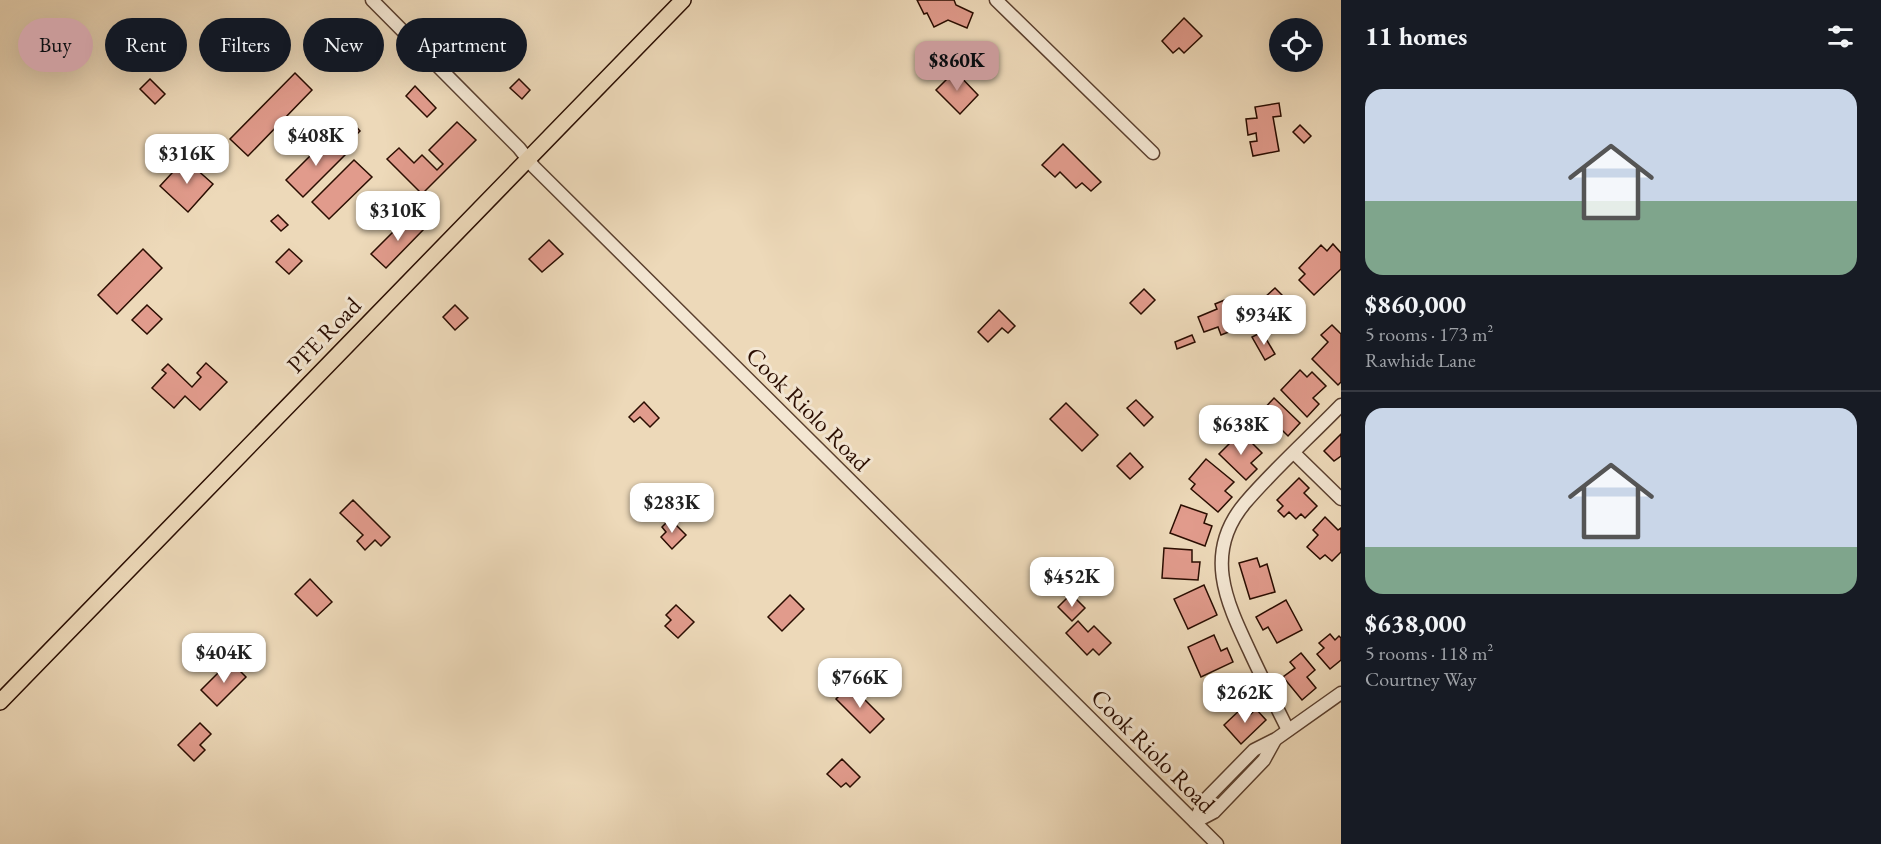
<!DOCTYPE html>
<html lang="en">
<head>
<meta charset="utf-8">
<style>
	body { margin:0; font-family:"EB Garamond",serif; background:#20242c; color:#f1f3f6; height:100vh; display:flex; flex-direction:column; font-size:22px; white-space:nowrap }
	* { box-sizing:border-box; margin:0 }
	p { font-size:20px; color:#9ea1a6 }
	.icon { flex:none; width:33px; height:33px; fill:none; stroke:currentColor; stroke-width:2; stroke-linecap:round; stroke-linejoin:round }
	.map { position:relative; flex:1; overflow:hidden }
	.details { display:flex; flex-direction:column; background:#171b24; width:540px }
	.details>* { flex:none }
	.hud { position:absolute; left:18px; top:18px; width:570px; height:54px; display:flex; gap:12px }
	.controls { position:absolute; left:1269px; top:18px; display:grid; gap:12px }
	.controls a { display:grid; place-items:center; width:54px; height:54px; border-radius:50%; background:#171b24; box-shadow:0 6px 24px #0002; font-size:30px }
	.price { position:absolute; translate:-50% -51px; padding:0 14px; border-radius:12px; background:#fff; color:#222; font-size:20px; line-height:39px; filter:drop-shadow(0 2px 3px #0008) }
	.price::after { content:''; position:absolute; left:50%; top:36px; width:18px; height:14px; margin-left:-9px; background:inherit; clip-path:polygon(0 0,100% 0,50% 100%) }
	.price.current { background:#c59692; color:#111 }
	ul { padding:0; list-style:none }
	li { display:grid; align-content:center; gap:12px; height:318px; padding:0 24px }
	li+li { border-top:2px solid #363941 }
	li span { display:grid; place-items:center; height:186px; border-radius:18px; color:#555 }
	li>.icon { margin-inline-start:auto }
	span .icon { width:108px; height:108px; fill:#fffc; stroke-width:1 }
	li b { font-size:26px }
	h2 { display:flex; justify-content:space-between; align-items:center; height:72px; padding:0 24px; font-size:26px }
	.tag { padding:0 21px; border-radius:27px; background:#171b24; box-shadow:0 6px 24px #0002; font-size:21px; line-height:54px }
	.tag.current { background:#c59692; color:#111 }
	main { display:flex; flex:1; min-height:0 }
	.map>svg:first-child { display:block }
	.building { fill:#e19b8c; stroke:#2a0d01; stroke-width:1.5 }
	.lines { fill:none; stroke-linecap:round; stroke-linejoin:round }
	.minor-casing { stroke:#5b402f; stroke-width:15 }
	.major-casing { stroke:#2a0d01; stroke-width:18 }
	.minor { stroke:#f3e6d2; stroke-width:12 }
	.major { stroke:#edd9b9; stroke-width:15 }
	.labels { text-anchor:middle; stroke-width:6; stroke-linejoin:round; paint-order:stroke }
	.street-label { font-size:24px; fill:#2a0d01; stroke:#f3e6d2 }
</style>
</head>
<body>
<main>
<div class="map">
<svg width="1341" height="844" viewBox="0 0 1341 844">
	<rect width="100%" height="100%" fill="#edd9b9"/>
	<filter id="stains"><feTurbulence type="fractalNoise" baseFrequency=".00333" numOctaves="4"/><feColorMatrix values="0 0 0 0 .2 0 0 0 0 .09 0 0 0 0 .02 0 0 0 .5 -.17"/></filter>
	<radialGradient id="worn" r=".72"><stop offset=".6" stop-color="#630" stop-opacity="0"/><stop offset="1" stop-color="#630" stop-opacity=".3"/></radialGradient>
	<g class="building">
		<polygon points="917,0 954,0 956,5 973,13 967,28 948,20 934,27 927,13 924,14"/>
		<polygon points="1184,18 1202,36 1184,53 1179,48 1173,53 1162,41"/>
		<polygon points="492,44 505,57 493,69 480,56"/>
		<polygon points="955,71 978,95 960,114 936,90"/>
		<polygon points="295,73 312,90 248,156 230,139"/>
		<polygon points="150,79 165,94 155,104 140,89"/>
		<polygon points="519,79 530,90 522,99 510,88"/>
		<polygon points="415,86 436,108 427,117 406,96"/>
		<polygon points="1279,103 1281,116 1273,117 1279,151 1253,156 1250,142 1257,141 1256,133 1248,135 1246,119 1257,118 1255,107"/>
		<polygon points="350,120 360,131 351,140 341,130"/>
		<polygon points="457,122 476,140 422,194 387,159 399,148 414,163 422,155 437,170 443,164 429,150"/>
		<polygon points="1300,125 1311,136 1304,143 1293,132"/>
		<polygon points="330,136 347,153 303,197 286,180"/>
		<polygon points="1063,144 1101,182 1091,191 1082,183 1076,188 1060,172 1055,177 1042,165"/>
		<polygon points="185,159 213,184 188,212 160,186"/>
		<polygon points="354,160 372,177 329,219 312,202"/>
		<polygon points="278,215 288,225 281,231 271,221"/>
		<polygon points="410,215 424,229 386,268 371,254"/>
		<polygon points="549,240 563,254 542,272 529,259"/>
		<polygon points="1333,244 1341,253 1341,269 1314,295 1299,280 1305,274 1299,268 1321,245 1327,251"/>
		<polygon points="143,249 162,268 117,314 98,295"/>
		<polygon points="289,249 302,261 289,274 276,262"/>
		<polygon points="1275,288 1297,310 1287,321 1264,298"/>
		<polygon points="1144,289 1155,300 1141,314 1130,303"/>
		<polygon points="1227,299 1231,309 1237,307 1244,326 1221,335 1218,327 1204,332 1198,317 1217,309 1215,304"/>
		<polygon points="147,305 162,319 147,334 132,320"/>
		<polygon points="455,305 468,318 455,330 443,317"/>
		<polygon points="999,310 1015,326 1008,333 1002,328 988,342 978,332"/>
		<polygon points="1332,325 1341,334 1341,382 1338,385 1312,359 1328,342 1321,335"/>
		<polygon points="1262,332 1275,354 1265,360 1252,337"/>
		<polygon points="1192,335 1195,342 1177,349 1175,342"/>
		<polygon points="206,363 227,382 200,410 185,396 174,408 152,388 166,373 162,370 168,364 192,387 201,377 197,373"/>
		<polygon points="1300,370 1307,377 1312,372 1326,386 1313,398 1319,404 1307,417 1281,390"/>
		<polygon points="1274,398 1300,423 1288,436 1282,430 1271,443 1251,423"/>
		<polygon points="1136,400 1153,417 1144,426 1127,408"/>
		<polygon points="644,402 659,418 650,427 640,417 634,422 629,417"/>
		<polygon points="1066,403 1098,435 1082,451 1050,419"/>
		<polygon points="1241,432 1262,453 1251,463 1257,469 1246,480 1219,454"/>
		<polygon points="1341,434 1341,456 1334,461 1324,451"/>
		<polygon points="1130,453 1143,467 1130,479 1117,466"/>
		<polygon points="1206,459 1234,482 1225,491 1232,497 1218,512 1191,489 1195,484 1189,479"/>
		<polygon points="1299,478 1309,488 1304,493 1317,506 1305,518 1301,514 1296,519 1289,512 1284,517 1278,511 1283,506 1277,500"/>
		<polygon points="353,500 390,537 381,546 375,540 365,550 357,541 363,535 340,513"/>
		<polygon points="1181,505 1207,514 1204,523 1212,526 1205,546 1170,533"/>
		<polygon points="1325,517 1338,530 1341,528 1341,552 1332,561 1325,555 1320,559 1307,547 1318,535 1313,530"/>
		<polygon points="670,519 686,535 672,549 661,537 666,532 662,527"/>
		<polygon points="1164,548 1192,550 1192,562 1200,562 1198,580 1162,578"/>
		<polygon points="1257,558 1260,567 1267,564 1275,592 1250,599 1239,563"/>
		<polygon points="310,579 332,602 317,616 295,594"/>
		<polygon points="1204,585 1217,615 1188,629 1174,599"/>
		<polygon points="1071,594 1085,608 1072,621 1058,607"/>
		<polygon points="790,595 804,609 782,631 768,617"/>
		<polygon points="1286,600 1302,630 1277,643 1268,627 1263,630 1256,617"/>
		<polygon points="676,605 694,622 678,638 665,626 671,620 666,615"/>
		<polygon points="1078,621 1088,632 1094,626 1111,643 1099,655 1093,649 1087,655 1066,633"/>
		<polygon points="1330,634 1335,640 1339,636 1341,638 1341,660 1330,669 1317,654 1324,648 1319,643"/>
		<polygon points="1214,635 1221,651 1227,648 1233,662 1201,677 1188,647"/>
		<polygon points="1301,653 1315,670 1307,677 1316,688 1302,700 1283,677 1295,668 1290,662"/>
		<polygon points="230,661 246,677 217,706 201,690"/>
		<polygon points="1222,675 1227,683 1240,675 1251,692 1227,707 1218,694 1211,698 1204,687"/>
		<polygon points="850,685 884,719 870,733 836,699"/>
		<polygon points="1244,706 1251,714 1256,709 1266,720 1241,744 1224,725"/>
		<polygon points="200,723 211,734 200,745 205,750 194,761 178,745"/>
		<polygon points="842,759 860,777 850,787 846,783 841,787 827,774"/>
	</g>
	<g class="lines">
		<g class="minor-casing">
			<g id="minor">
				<polyline points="372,0 519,148 534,167 1217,844"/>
				<polyline points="996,0 1153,153"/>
				<polyline points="1294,453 1341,499"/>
				<path d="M1288 730C1275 704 1262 678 1250 652 1226 601 1203 553 1245 503 1274 469 1310 437 1341 405"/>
				<polyline points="1195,822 1203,802 1254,750 1276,739 1341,693"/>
				<polyline points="1195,822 1214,812 1264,760 1275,740"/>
			</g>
		</g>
		<g class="major-casing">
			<polyline id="major" points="0,702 683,0"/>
		</g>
		<use href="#minor" class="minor"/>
		<use href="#major" class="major"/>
	</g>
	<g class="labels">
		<g class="street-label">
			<text transform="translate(324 335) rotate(-46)" y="8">PFE Road</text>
			<text transform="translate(808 409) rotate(45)" y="8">Cook Riolo Road</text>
			<text transform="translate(1153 751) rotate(45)" y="8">Cook Riolo Road</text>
		</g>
	</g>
	<rect width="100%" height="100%" filter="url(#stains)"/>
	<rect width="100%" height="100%" fill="url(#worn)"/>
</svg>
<div class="controls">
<a><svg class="icon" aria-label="locate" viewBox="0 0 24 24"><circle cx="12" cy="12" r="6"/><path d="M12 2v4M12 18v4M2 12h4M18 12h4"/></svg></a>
</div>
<b class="price current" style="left:957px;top:92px">$860K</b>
<b class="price" style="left:316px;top:167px">$408K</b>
<b class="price" style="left:187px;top:185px">$316K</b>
<b class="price" style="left:398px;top:242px">$310K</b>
<b class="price" style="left:1264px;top:346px">$934K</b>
<b class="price" style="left:1241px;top:456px">$638K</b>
<b class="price" style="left:672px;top:534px">$283K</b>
<b class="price" style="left:1072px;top:608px">$452K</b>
<b class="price" style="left:224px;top:684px">$404K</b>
<b class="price" style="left:860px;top:709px">$766K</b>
<b class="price" style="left:1245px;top:724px">$262K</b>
<div class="hud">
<a class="tag current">Buy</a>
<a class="tag">Rent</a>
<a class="tag">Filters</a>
<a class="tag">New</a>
<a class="tag">Apartment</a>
</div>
</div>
<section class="details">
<h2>11 homes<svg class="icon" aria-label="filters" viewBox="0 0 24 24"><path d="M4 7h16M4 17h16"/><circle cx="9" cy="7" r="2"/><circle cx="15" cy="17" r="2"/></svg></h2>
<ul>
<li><span style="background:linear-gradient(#c9d6e8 60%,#7fa58c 0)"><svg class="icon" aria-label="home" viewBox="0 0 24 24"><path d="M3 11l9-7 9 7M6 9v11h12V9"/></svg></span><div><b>$860,000</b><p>5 rooms · 173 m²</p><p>Rawhide Lane</p></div></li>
<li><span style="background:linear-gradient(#c9d6e8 75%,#7fa58c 0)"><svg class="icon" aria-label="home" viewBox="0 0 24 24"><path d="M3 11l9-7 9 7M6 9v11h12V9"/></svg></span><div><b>$638,000</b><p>5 rooms · 118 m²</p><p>Courtney Way</p></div></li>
</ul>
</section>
</main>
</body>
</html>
